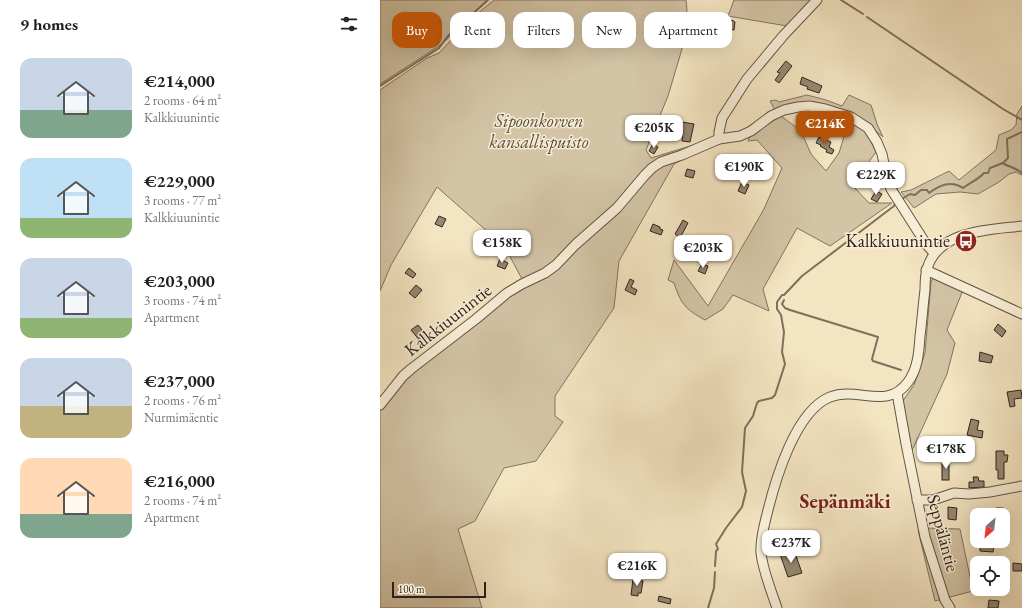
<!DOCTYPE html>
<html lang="en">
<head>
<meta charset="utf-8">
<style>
	body { margin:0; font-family:"EB Garamond",serif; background:#f2f2f2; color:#202124; height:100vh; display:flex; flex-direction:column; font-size:15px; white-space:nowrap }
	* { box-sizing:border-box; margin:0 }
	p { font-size:13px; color:#757577 }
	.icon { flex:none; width:22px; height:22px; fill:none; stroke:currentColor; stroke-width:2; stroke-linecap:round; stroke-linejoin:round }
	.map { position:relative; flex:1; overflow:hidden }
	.side { display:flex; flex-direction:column; background:#fff; width:380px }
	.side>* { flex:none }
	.top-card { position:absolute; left:12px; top:12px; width:380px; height:36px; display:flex; gap:8px }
	.needle { width:26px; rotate:208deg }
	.controls { position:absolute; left:590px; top:508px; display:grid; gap:8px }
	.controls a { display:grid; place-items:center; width:40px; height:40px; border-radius:8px; background:#fff; box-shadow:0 4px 16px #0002; font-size:20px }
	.scale { position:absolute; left:12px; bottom:10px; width:94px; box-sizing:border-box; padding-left:4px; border:2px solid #30231b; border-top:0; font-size:11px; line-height:14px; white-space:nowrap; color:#30231b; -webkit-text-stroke:3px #f8eed7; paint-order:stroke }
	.price { position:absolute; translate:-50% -34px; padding:0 9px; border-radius:8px; background:#fff; color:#222; font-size:13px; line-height:26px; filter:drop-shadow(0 1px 2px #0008) }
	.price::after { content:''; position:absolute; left:50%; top:24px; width:12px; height:9px; margin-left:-6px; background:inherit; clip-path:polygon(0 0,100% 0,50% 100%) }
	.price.on { background:#b45309; color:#fff }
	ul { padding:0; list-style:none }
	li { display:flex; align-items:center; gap:12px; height:100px; padding:0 20px }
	li span { display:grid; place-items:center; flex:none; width:112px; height:80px; border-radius:12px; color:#555 }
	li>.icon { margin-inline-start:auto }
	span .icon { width:48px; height:48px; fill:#fffc; stroke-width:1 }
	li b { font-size:17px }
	h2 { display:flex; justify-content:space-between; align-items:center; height:48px; padding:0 20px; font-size:17px }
	.pill { padding:0 14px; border-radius:12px; background:#fff; box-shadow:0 4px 16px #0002; font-size:14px; line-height:36px }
	.pill.on { background:#b45309; color:#fff }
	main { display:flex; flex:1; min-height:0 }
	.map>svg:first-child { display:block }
	.green { fill:#d3c4a6; stroke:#827460 }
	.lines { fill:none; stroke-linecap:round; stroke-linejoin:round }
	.stream { stroke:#7d705d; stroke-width:2 }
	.building { fill:#968872; stroke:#30231b }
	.minor-casing { stroke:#615445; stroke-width:11 }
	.minor { stroke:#f8eed7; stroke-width:9 }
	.labels { text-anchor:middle; stroke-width:3; stroke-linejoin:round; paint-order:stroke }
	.park-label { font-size:18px; font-style:italic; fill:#594b3e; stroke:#f8eed7 }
	.poi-label { font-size:18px; fill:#30231b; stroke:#f8eed7; text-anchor:end }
	.street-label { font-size:18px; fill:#30231b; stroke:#f8eed7 }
	.quarter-label { font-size:20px; font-weight:bold; fill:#7a1f14; stroke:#f8eed7 }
</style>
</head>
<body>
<main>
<section class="side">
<h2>9 homes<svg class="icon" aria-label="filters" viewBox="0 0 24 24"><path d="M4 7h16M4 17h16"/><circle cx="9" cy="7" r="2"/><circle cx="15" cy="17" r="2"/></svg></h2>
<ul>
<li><span style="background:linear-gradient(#c9d6e8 65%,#7fa58c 0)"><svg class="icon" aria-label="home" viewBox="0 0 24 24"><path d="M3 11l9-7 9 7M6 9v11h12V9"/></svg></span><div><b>€214,000</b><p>2 rooms · 64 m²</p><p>Kalkkiuunintie</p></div></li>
<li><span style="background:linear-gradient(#bfe0f5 75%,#8fb573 0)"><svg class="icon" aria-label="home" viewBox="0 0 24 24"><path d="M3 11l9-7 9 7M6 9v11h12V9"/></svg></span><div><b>€229,000</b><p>3 rooms · 77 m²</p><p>Kalkkiuunintie</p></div></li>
<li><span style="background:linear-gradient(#c9d6e8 75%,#8fb573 0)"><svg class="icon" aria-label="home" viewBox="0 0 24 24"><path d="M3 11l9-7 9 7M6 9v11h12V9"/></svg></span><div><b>€203,000</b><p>3 rooms · 74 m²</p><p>Apartment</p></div></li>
<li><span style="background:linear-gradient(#c9d6e8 60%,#c2b280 0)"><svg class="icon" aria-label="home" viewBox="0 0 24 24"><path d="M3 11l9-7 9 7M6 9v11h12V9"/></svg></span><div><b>€237,000</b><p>2 rooms · 76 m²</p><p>Nurmimäentie</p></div></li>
<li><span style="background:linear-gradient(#ffd9b3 70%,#7fa58c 0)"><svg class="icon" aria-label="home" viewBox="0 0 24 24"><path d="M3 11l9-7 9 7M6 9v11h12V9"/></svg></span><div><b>€216,000</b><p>2 rooms · 74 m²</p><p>Apartment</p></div></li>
</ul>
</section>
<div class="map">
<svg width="642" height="608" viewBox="0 0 642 608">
	<rect width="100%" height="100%" fill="#f4e5c2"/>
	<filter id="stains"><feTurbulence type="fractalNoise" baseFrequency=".005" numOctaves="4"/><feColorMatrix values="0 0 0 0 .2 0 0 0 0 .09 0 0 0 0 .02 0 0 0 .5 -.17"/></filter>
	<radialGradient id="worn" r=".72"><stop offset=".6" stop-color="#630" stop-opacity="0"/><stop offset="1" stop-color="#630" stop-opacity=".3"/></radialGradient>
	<g class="green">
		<polygon points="0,0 107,0 62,44 0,84"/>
		<polygon points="114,0 306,0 307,10 302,31 302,49 288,96 266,150 271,158 330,140 333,143 294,164 239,261 234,308 175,396 175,416 183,422 156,461 124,468 95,521 78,529 102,608 0,608 0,405 30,368 143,281 125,247 57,187 11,265 0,291 0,90 47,58 59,53 91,19"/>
		<polygon points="354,0 433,0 407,26 348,16"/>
		<polygon points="427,95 446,100 462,106 469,95 491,105 497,124 503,137 490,126 435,104 395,110 390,101 396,100 399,102"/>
		<polygon points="642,106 642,175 636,172 629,174 619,182 598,194 580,192 556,194 534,208 521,192 531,190 569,171 579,180 616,150 619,135 631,130 636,125 637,114"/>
		<path d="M401 116 421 131 431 154 446 171 459 153 469 120 486 132 496 152 472 185 489 203H512L450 246 417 228 383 289 389 311 353 295 343 309 325 320C305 309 301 304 294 283L288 280 294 260 328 306 384 209 402 168 377 140 368 141 371 134Z"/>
		<polygon points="553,278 583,290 567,330 575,343 567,374 530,455 522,402 534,385 545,353 551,282"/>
		<polygon points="545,528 580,529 593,591 555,601 538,530"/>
	</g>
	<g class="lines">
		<g class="stream">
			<polyline points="461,0 483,14"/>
			<polyline points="487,17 623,109 642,120"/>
			<polyline points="0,86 59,48 68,36 108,0"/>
			<path d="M624 164C630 167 636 168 642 173"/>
			<path d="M522 199 530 194 535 195 541 190H547L549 193C560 185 571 180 583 188 590 183 599 179 604 173H608L610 168 623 163 628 158 627 139 642 132"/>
			<polyline points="404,300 402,304 405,308 410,310 498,337 492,359 493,361 521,370"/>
			<polyline points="335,566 336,551 338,549 336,544 346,528 362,507 366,491 362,472 365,428 373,416 377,403 379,401 392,398 395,395 405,364 402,352 404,332 401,315 397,309 397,302 402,295 404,295 422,276 514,206 515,203"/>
			<polyline points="328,608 334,588 335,572"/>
		</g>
	</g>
	<g class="building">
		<polygon points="352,20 355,22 354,30 343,28 345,21 350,22"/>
		<polygon points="307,32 315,36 310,45 304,43"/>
		<polygon points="406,61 412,66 399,83 395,80 400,73 397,72"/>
		<polygon points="422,77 442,86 439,93 427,89 428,87 420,84"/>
		<polygon points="302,122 314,124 310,142 302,141 303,131 301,130"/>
		<polygon points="439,137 451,142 449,147 454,150 452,154 446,152 447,150 440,146 441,145 436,143"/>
		<polygon points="273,144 278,147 274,154 269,151"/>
		<polygon points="307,169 315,171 313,178 305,176"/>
		<polygon points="362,182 369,185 365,194 358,191"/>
		<polygon points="496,191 502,194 497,202 491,199"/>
		<polygon points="59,216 66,219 62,227 55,224"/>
		<polygon points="303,220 308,223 300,238 295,234"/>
		<polygon points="273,224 280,227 280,229 283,230 281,235 270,231"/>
		<polygon points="120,259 128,263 125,269 117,266"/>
		<polygon points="322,264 328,266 325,274 318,271"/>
		<polygon points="29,268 36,274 33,278 25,273"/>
		<polygon points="250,279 254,281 251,287 257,290 255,295 245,290"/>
		<polygon points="36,285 42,290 35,298 29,293"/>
		<polygon points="618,324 626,331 622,337 614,330"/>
		<polygon points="38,325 48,337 41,342 31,330"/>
		<polygon points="600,352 613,356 611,363 599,361"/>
		<polygon points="641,390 642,398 634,399 635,406 630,407 627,392"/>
		<polygon points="591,419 599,421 597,430 603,431 602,438 587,435"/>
		<polygon points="616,451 624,451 624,455 628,455 627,462 624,462 624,479 618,479 618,470 616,470"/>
		<rect x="562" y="459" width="7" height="21"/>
		<polygon points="593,477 598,477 599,481 604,481 604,487 589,488 589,482 594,482"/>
		<polygon points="568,507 577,508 576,520 568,519"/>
		<polygon points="617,508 623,508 625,515 602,515 601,513"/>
		<polygon points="600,544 614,545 613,552 600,551"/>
		<polygon points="414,550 422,573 408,577 400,554"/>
		<polygon points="633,563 642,564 642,571 633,571"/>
		<polygon points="253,579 263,581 261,593 258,593 258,596 251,595"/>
		<polygon points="279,596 291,599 290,604 278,601"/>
		<polygon points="609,600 619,601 618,608 608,608"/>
	</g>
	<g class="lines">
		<g class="minor-casing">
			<g id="minor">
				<polyline points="339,139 339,132 342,118 367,79 403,36 437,0"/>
				<polyline points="546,270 642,314"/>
				<polyline points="517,393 526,444 545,537 565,600 570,608"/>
				<polyline points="0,405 23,376 31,369 96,319 127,293 142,284 165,273 176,265 195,245 237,208 265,175 272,168 281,162 302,155 339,139 360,136 371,131 391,116 404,110 418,107 429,106 445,109 471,117 488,128 497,142 502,154 507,178 511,189 546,244 554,253"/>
				<polyline points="537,500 553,500 574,493 589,494 610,492 642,486"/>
				<path d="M397 608C391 590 383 571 381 553 380 540 384 526 387 514 395 481 415 411 450 397 478 386 507 411 528 382 538 369 539 351 540 336 542 321 543 305 545 290 545 284 545 276 547 269 558 230 609 230 642 226"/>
			</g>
		</g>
		<use href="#minor" class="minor"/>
	</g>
	<defs>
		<g id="bus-disc" transform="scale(1.15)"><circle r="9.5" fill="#8f2418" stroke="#f8eed7"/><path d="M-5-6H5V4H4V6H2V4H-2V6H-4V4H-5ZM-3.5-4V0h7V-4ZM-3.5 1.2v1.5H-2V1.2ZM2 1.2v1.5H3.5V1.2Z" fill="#fff"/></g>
	</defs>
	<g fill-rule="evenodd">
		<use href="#bus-disc" x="586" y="241"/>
	</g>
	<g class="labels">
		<g class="park-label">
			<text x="159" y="127">Sipoonkorven<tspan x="159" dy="21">kansallispuisto</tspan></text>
		</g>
		<g class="poi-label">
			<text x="570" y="247">Kalkkiuunintie</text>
		</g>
		<g class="street-label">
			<text transform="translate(68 320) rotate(-38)" y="6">Kalkkiuunintie</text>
			<text transform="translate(563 533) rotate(75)" y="6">Seppäläntie</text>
		</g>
		<g class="quarter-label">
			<text x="465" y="508">Sepänmäki</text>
		</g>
	</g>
	<rect width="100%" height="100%" filter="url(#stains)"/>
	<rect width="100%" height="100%" fill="url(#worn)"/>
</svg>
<div class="controls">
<a><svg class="needle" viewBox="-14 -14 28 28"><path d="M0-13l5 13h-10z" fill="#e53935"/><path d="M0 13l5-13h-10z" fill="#757577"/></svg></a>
<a><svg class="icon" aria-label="locate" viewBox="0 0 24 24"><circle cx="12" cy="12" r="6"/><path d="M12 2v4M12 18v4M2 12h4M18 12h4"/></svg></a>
</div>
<div class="scale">100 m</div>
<b class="price on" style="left:445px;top:145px">€214K</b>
<b class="price" style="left:274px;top:149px">€205K</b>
<b class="price" style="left:364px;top:188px">€190K</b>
<b class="price" style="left:496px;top:196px">€229K</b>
<b class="price" style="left:122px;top:264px">€158K</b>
<b class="price" style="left:323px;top:269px">€203K</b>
<b class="price" style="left:566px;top:470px">€178K</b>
<b class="price" style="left:411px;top:564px">€237K</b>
<b class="price" style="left:257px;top:587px">€216K</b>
<div class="top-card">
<a class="pill on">Buy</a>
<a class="pill">Rent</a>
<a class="pill">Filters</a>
<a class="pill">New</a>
<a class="pill">Apartment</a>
</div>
</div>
</main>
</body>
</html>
